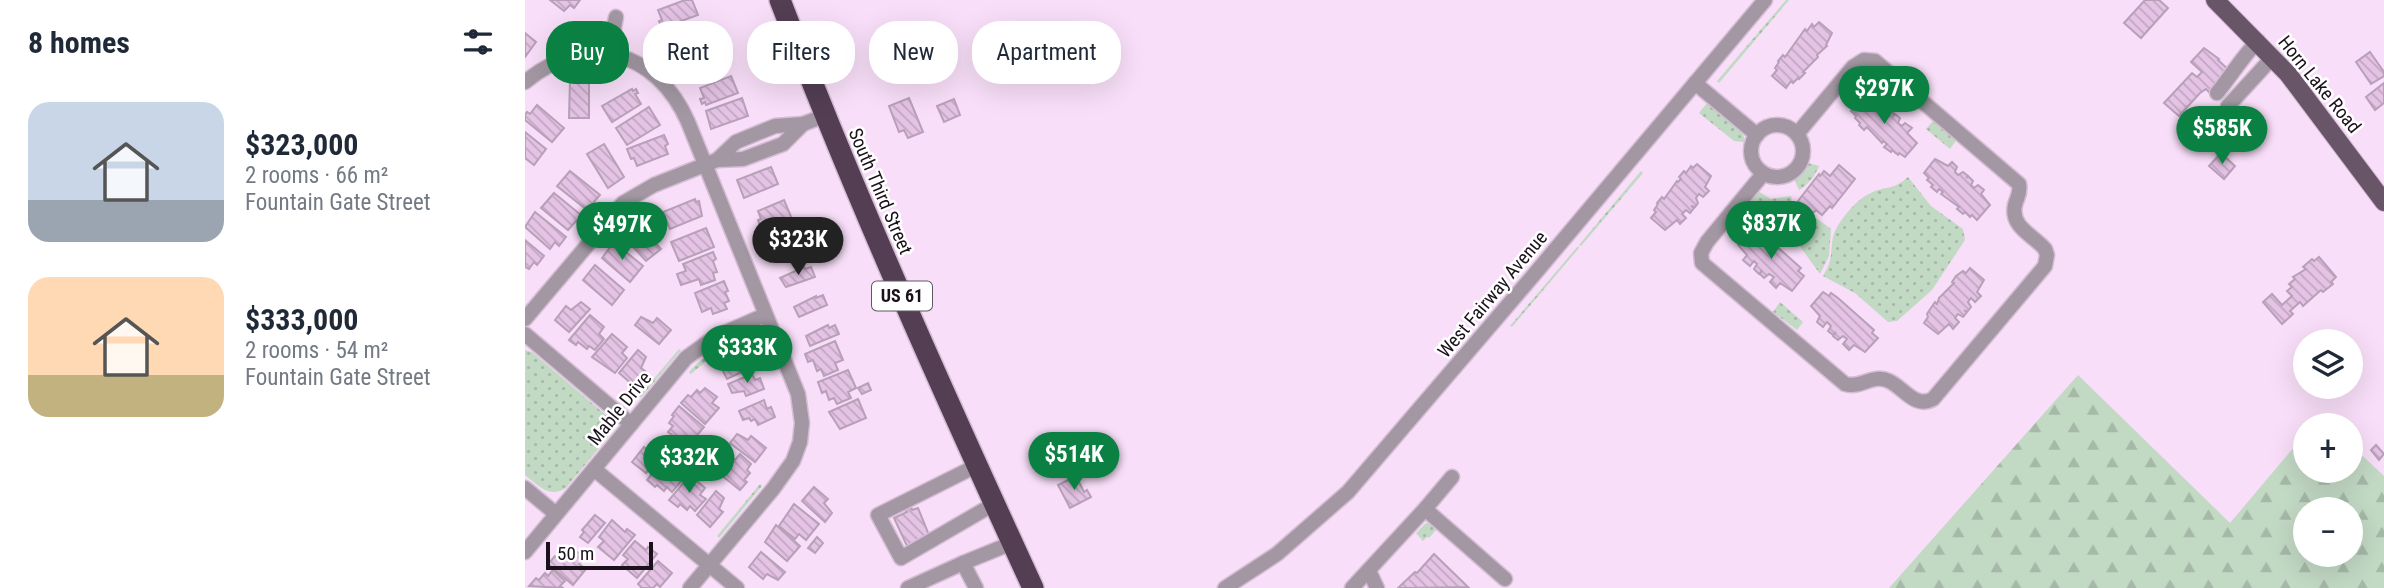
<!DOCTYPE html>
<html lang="en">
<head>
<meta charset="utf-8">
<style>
	body { margin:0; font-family:"Roboto Condensed",sans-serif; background:#f6f6f7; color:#1f2937; height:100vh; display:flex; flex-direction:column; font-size:26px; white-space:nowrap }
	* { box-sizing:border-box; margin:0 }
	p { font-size:23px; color:#747a83 }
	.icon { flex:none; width:38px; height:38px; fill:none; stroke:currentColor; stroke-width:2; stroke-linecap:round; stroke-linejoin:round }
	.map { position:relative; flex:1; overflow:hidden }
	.drawer { display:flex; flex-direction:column; background:#fff; width:525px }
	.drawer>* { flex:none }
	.hud { position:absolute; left:21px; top:21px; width:665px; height:63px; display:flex; gap:14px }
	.tools { position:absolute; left:1768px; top:329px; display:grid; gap:14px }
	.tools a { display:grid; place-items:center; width:70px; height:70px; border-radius:50%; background:#fff; box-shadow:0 7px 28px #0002; font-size:35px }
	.scale { position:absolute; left:21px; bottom:18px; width:107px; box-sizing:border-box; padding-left:7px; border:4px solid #1a111a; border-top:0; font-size:19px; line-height:24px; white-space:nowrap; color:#1a111a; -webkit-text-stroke:5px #fff; paint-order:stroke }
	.price { position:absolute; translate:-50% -60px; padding:0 16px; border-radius:24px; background:#0b8043; color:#fff; font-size:23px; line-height:46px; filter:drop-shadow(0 2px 4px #0008) }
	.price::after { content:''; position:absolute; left:50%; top:42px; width:21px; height:16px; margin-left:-10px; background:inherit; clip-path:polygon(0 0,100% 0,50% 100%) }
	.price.selected { background:#222; color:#fff }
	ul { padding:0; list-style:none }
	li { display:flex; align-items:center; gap:21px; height:175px; padding:0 28px }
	li span { display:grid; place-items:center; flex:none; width:196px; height:140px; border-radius:21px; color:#555 }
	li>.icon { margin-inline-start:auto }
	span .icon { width:84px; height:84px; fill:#fffc; stroke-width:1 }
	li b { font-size:30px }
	h2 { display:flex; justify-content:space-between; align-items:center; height:84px; padding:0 28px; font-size:30px }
	.pill { padding:0 24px; border-radius:28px; background:#fff; box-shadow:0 7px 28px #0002; font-size:24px; line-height:63px }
	.pill.selected { background:#0b8043; color:#fff }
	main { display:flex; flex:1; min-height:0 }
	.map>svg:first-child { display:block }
	.green { fill:url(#green-dots) }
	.forest { fill:url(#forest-firs); fill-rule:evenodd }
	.building { fill:url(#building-back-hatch); stroke:#b8a0b8; stroke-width:2 }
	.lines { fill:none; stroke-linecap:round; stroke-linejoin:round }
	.minor-casing { stroke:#d4bdd4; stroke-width:17 }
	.major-casing { stroke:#d4bdd4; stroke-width:20 }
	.highway-casing { stroke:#d4bdd4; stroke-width:24 }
	.minor { stroke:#a297a2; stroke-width:14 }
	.major { stroke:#685568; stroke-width:18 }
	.highway { stroke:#533e53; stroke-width:21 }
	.labels { text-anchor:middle; stroke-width:5; stroke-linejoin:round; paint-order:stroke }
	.shield { fill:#fff; stroke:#5f585f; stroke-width:2 }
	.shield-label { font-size:18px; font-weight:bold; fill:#1a111a }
	.street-label { font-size:19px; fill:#1a111a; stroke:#fff }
</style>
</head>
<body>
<main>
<section class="drawer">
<h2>8 homes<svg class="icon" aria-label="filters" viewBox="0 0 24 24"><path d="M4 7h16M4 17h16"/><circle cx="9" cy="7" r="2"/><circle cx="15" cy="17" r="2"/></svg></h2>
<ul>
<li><span style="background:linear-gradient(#c9d6e8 70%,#9aa5b1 0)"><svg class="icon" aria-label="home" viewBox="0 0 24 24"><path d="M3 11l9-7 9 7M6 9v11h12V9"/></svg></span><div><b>$323,000</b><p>2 rooms · 66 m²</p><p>Fountain Gate Street</p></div></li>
<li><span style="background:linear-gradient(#ffd9b3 70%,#c2b280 0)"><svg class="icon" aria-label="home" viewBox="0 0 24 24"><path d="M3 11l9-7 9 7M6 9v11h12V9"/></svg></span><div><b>$333,000</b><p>2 rooms · 54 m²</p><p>Fountain Gate Street</p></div></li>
</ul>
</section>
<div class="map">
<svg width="1859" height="588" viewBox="0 0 1859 588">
	<defs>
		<pattern id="green-dots" width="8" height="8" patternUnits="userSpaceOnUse" patternTransform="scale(1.75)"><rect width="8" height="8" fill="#c2d9c4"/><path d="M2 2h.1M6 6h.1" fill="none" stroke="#a6b9a8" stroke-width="1.8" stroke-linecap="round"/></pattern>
		<pattern id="forest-firs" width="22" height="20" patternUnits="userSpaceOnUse" patternTransform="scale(1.75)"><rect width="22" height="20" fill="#c2d9c4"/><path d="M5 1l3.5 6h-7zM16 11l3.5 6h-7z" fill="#a6b9a8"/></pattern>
		<pattern id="building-back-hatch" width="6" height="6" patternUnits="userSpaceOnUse" patternTransform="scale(1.75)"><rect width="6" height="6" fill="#e4c3e4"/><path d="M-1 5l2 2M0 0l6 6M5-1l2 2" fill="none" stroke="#c3a6c3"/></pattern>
	</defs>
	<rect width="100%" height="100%" fill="#f8def8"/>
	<g class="green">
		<polygon points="1261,0 1264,0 1194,83 1192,81"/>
		<polygon points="1182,103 1216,131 1219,137 1219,142 1209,141 1174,113"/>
		<polygon points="1408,121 1432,139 1425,149 1401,129"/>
		<path d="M1283 163 1294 166C1290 176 1283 185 1274 190L1269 179Z"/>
		<polygon points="1116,171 1118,173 1056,246 1054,245"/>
		<path d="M1383 177 1406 206 1438 229 1440 240 1407 290 1372 321 1363 322 1330 293 1298 276C1311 256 1303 245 1311 229 1317 218 1332 199 1344 194 1360 185 1366 192 1383 177Z"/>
		<polygon points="1233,191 1246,199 1266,196 1268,204 1273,208 1275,206 1306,229 1304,256 1295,274 1274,245 1238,219 1234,210 1225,201"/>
		<polygon points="1053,246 1054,248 987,327 985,326"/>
		<polygon points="1255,302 1278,322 1272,330 1248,312"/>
		<path d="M228 334V336L196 349 166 374 164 372C180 354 203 337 228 334Z"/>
		<polygon points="154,349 156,350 118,395 110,401"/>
		<path d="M0 350 7 352 82 416 86 428 83 437 41 488C24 499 13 485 0 475Z"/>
		<polygon points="235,484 237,486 194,538 192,536"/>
		<polygon points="901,523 907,525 911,530 904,538 902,537 898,541 891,533"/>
	</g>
	<path class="forest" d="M1553 375 1705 523 1780 434V471H1825V444L1859 476V588H1364ZM1780 509H1825V555H1780Z"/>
	<g class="building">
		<polygon points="25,0 55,0 49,8 45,5 39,11"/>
		<polygon points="160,0 167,0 173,15 140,27 139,25 136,26 134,21 137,20 133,10"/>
		<polygon points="1620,0 1634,0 1643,8 1616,38 1599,23"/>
		<polygon points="1294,22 1307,33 1301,45 1302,46 1292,55 1293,57 1278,72 1280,73 1274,79 1273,78 1268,83 1266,81 1261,88 1247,76 1252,70 1250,68 1254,62 1253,61 1258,55 1260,57 1280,29 1282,31 1287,24 1289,27"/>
		<polygon points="167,23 173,41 138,54 132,36"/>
		<polygon points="0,33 11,42 0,57"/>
		<polygon points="1679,48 1694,59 1693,60 1705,71 1686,94 1681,89 1675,93 1654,116 1639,103 1667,73 1672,77 1677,72 1666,62"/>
		<polygon points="193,50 201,67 163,81 159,71 164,69 162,62"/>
		<polygon points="1845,52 1859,72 1859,76 1846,84 1831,62"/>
		<polygon points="206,76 213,93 181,105 180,102 177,104 175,99 179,98 175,88"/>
		<polygon points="45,80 64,80 64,118 44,118"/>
		<polygon points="1859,83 1859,103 1850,110 1841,97"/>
		<polygon points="107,89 108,91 111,89 113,93 110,94 116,104 87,122 77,106"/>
		<polygon points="1338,97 1343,102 1345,99 1350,103 1354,100 1360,105 1357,109 1361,113 1365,110 1369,114 1368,116 1370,114 1375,118 1373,123 1377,126 1380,123 1387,128 1382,133 1392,143 1380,157 1374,153 1373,155 1367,150 1366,152 1359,147 1362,144 1358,141 1357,143 1342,127 1339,130 1334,125 1335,123 1330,118 1331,116 1326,111"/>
		<polygon points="217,98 223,116 186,129 181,111"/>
		<polygon points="384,98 398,132 383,138 379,130 374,132 364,106"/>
		<polygon points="429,99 435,115 419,122 412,106"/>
		<polygon points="12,105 39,128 27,142 0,120 0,115 2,112 5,114"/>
		<polygon points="124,107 135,125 102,145 91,128"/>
		<polygon points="0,132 21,149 9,165 0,158"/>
		<polygon points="139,135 143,144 140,146 143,154 112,166 109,158 106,159 102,149"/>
		<polygon points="79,144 99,177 83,188 62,154"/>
		<polygon points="1696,153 1710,166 1699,179 1684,166"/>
		<polygon points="1410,159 1423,166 1427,162 1432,167 1430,172 1433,175 1438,172 1443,176 1441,178 1443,176 1448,181 1446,185 1449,188 1453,185 1459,190 1456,194 1465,205 1452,220 1447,215 1445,217 1440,212 1438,214 1432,209 1434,207 1416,194 1418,192 1414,189 1412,192 1406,187 1408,185 1402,180 1404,178 1399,173"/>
		<polygon points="1172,164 1186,176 1180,187 1184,191 1178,197 1174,194 1171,198 1173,203 1170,207 1166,206 1169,208 1165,213 1161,210 1157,214 1161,218 1155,224 1152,220 1140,230 1126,218 1131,212 1129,210 1133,204 1132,203 1137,197 1139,199 1152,181 1153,182 1156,179 1154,177 1159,171 1161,173 1166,166 1168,168"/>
		<polygon points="1314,165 1330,179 1307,208 1305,206 1297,215 1291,210 1288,213 1273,201 1294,174 1295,176 1299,171 1305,176"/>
		<polygon points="246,167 253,184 219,198 212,180"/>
		<polygon points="45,171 75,195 62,210 32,186"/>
		<polygon points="29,193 56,215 53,223 51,221 43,230 16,208"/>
		<polygon points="170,199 171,202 174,201 177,216 145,229 138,212"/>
		<polygon points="259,200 267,219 237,231 233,220 236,219 233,211"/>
		<polygon points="10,212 41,237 34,246 30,242 25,249 0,227"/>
		<polygon points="117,218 127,229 122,234 136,249 121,261 96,234"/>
		<polygon points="257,227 259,234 267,231 275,250 245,262 242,253 245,252 241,242 245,240 242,233"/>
		<polygon points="181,228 189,247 154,261 146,242"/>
		<polygon points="1225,230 1230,235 1233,232 1240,236 1245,241 1243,242 1247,246 1249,244 1276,268 1273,271 1279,276 1267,291 1255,283 1251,288 1245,282 1249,277 1244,274 1239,278 1235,274 1237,270 1234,274 1229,269 1232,264 1229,261 1225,266 1218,260 1222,255 1213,245"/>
		<polygon points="0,240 19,256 12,265 9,262 4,269 0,267"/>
		<polygon points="89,242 118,266 105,282 77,258"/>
		<polygon points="188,252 191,259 188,261 192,272 188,273 190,280 176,285 174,279 156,285 152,274 161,271 158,264"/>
		<polygon points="1794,257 1811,277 1806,282 1808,284 1798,292 1796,290 1778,306 1775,302 1765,311 1768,314 1757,324 1738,302 1747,294 1757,305 1767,296 1762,291 1767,287 1764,284 1770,279 1768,277 1781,269 1778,267 1787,259 1789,261"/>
		<polygon points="70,265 99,290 87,305 58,280"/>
		<polygon points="279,267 280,269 286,267 290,277 261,287 255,278"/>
		<polygon points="1445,268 1459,280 1452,292 1456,296 1450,302 1446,298 1443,302 1446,307 1442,312 1439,310 1442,312 1438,317 1433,314 1430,318 1434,322 1428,329 1424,324 1413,334 1399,323 1403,317 1402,314 1410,302 1412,304 1414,298 1429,283 1427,282 1431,276 1438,271 1441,273"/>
		<polygon points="199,281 203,291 200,292 204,301 199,303 202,309 188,314 186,308 177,312 170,293"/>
		<polygon points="1298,292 1304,296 1306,293 1313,298 1349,330 1347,333 1353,338 1340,352 1329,345 1324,350 1318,344 1322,339 1318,336 1313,340 1308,336 1311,332 1308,335 1303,331 1306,326 1302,322 1298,327 1292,322 1295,316 1286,306"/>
		<polygon points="298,295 302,305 274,317 269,307 291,296 291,298"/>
		<polygon points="56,302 65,309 44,332 30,320 41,306 46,310"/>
		<polygon points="65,315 79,327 74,334 79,339 70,350 64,346 62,349 53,342 51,345 44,340"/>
		<polygon points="116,317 128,323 132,318 146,330 134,344 110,325"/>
		<polygon points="303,325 304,328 310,325 314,334 285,346 281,336"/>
		<polygon points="87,334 102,347 97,353 102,358 90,373 67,357"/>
		<polygon points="310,341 318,360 310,363 313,370 299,376 296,369 292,371 288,360 283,362 280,354"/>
		<polygon points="223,349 230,366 202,379 197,369 207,362 205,357"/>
		<polygon points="113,350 121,357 116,368 120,371 108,385 94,373"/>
		<polygon points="323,370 331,388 323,392 326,398 312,404 309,398 304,400 301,391 297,393 293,382"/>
		<polygon points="227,374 230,380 235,378 239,389 221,396 219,391 207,393 203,384"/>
		<polygon points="343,383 346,390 337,394 333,388"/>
		<polygon points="180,388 192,397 187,403 194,408 180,424 156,403 163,395 166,397 172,390 175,393"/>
		<polygon points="333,399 341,418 315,429 304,412"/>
		<polygon points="239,400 242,409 246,407 250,417 233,425 230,419 226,421 224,418 218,420 214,411"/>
		<polygon points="154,406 179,427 166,442 159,436 155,441 143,432 148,426 144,423 149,416 147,415"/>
		<polygon points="212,434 223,440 226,436 241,448 230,462 205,443"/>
		<polygon points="134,443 141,449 121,473 107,462 119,447 124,451"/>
		<polygon points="1851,445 1859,454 1854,460 1846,450"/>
		<polygon points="203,454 210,460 215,454 226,464 222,470 225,473 219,480 222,482 215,490 190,470"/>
		<polygon points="142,456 157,469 152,475 158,479 147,492 142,487 139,491 132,485 130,487 122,480"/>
		<polygon points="165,475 180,488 175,495 181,499 170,511 165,506 162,510 155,504 153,507 144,500"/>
		<polygon points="551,476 559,492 562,490 566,497 545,508 533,485"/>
		<polygon points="289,487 303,499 299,503 307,513 300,522 277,501"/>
		<polygon points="191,491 199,498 194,509 198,512 185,527 172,515"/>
		<polygon points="269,504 294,524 281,540 274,534 270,539 254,526"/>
		<polygon points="386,507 387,510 393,508 404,535 382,546 369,518 382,512 380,510"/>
		<polygon points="70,515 80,523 63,543 55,537 59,532 57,530"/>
		<polygon points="87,520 100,532 102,529 110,535 89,560 73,547 79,541 74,537"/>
		<polygon points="251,525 275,546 262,561 240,542"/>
		<polygon points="292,537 298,543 290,553 283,548"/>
		<polygon points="110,541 121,550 123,547 132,554 112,578 97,565 103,559 98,555"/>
		<polygon points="47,548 59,558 54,564 61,569 48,585 23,564 30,556 33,558 38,551 42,554"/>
		<polygon points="236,552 260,572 253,580 242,574 238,579 224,567"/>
		<polygon points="909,554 943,587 873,588 890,572 892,573"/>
		<polygon points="133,561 147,573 135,587 132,584 128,588 117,588 113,584"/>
		<polygon points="28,570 40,581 35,586 38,588 4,586 11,578 14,580 20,573 23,576"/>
	</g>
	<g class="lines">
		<g class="minor-casing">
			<g id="minor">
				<polyline points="84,53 91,17"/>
				<path d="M0 82C62 31 131 50 163 122L273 394 277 423 275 442 268 461 248 489 165 588"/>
				<polyline points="1170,83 1232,135"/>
				<path d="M1692 93C1706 76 1717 57 1733 41"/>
				<polyline points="1703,106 1748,57"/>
				<circle cx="1252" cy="151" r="26"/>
				<polyline points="192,160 211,142 250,126 278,124 299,116"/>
				<path d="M1238 174 1182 242 1176 253 1177 263 1320 384C1336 389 1348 373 1364 381 1379 388 1390 409 1408 399L1520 266 1522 255 1520 249C1508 235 1485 227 1490 205 1492 197 1496 193 1494 184L1350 61 1339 60 1328 67 1272 134"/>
				<polyline points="0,319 98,203 129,185 192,160 218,159 258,144 278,124"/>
				<polyline points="0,334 106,424"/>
				<polyline points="451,466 353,515 376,558 469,504"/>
				<polyline points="69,469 212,588"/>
				<polyline points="0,488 31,514"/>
				<polyline points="900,509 927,477"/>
				<polyline points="0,552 161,358 190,337 240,315"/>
				<polyline points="844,571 852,588"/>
				<polyline points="383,588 438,563"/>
				<polyline points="451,588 438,563 487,543"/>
				<polyline points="700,588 752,554 823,492 1007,277 1240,0"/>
				<polyline points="827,588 900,509 980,579"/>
			</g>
		</g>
		<g class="major-casing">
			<polyline id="major" points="1690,0 1763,74 1859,202"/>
		</g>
		<g class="highway-casing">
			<path id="highway" d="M255 0C331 199 419 394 508 588"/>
		</g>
		<use href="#minor" class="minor"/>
		<use href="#major" class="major"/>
		<use href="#highway" class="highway"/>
	</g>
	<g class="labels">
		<rect class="shield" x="347" y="281.5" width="60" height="29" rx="5"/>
		<g class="shield-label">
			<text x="377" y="302">US 61</text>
		</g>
		<g class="street-label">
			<text transform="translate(1795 84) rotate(51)" y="7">Horn Lake Road</text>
			<text transform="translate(356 191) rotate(67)" y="7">South Third Street</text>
			<text transform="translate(967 294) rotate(-50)" y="7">West Fairway Avenue</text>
			<text transform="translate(94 408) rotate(-51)" y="7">Mable Drive</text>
		</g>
	</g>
</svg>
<div class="tools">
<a><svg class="icon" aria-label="layers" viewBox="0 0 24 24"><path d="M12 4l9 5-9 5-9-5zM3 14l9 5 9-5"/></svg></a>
<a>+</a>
<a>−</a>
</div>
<div class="scale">50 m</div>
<b class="price" style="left:1359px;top:126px">$297K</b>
<b class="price" style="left:1697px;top:166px">$585K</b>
<b class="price" style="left:1246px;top:261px">$837K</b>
<b class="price" style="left:97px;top:262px">$497K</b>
<b class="price selected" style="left:273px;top:277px">$323K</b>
<b class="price" style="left:222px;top:385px">$333K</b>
<b class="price" style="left:549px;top:492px">$514K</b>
<b class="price" style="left:164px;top:495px">$332K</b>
<div class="hud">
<a class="pill selected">Buy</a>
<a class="pill">Rent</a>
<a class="pill">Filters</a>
<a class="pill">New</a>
<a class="pill">Apartment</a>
</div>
</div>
</main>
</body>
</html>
